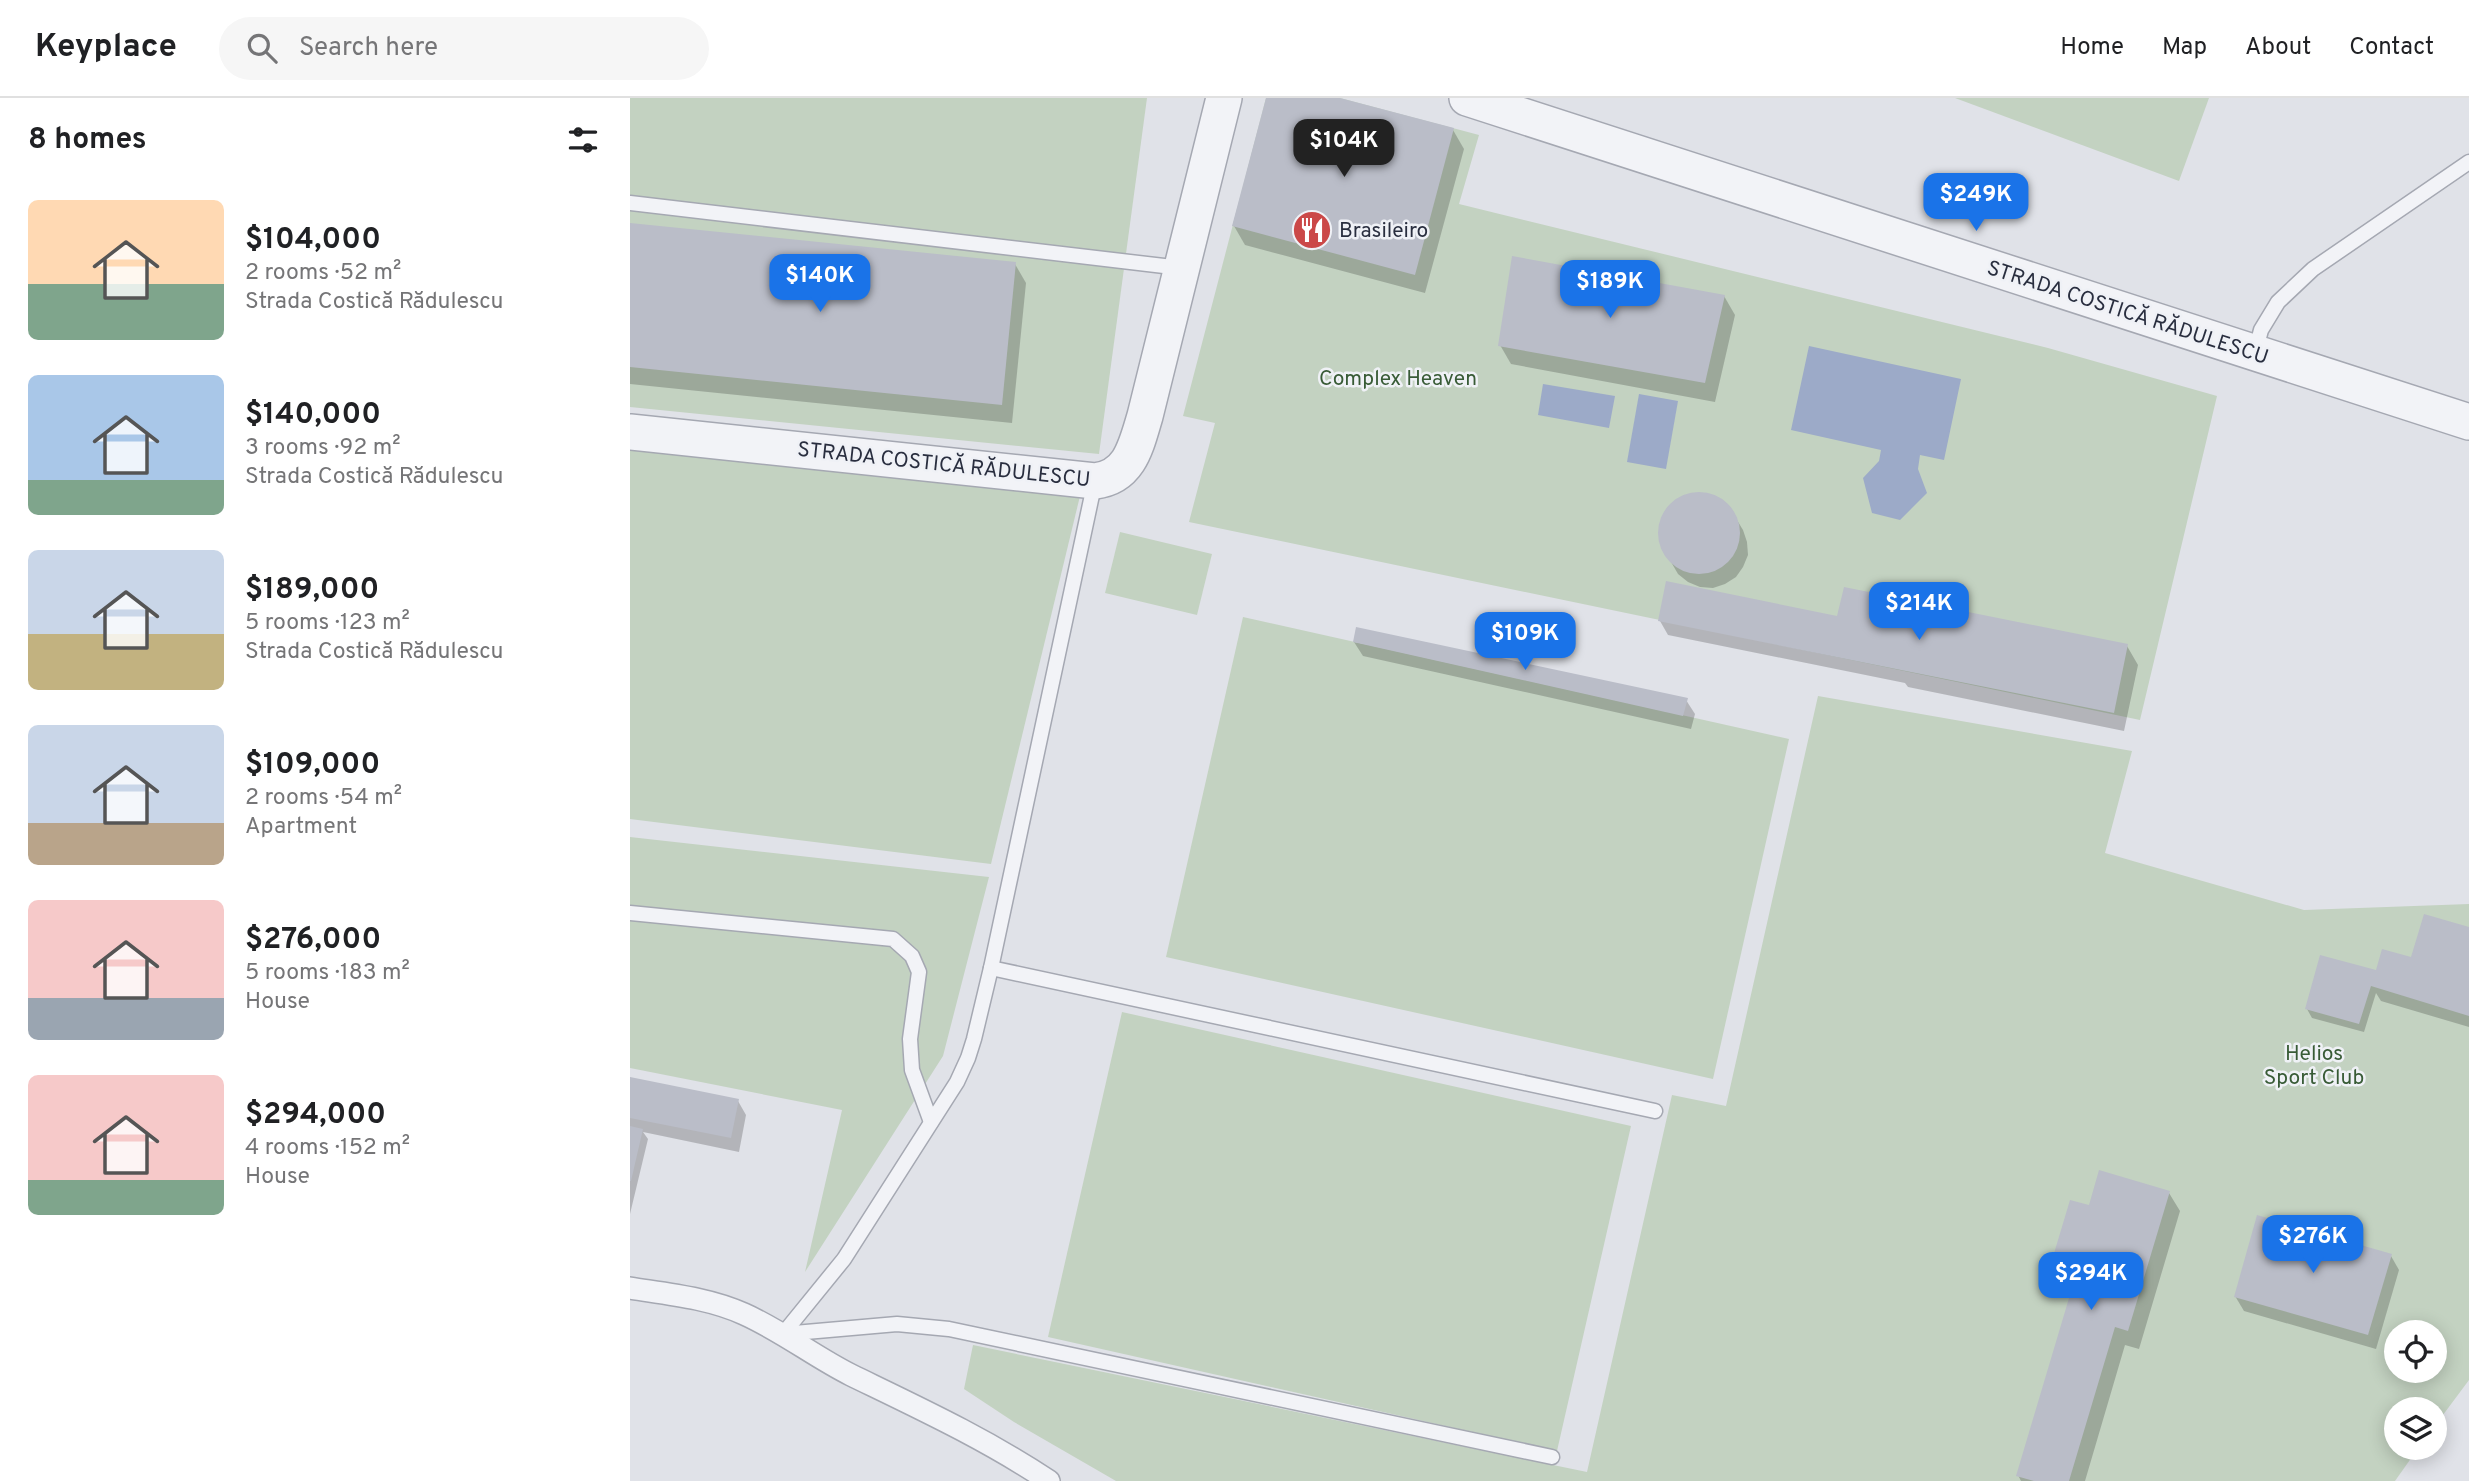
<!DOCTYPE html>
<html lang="en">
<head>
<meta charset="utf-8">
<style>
	body { margin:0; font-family:Overpass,sans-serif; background:#f6f6f6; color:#202124; height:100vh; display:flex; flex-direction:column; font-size:26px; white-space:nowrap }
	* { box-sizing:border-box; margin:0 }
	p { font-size:23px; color:#757577 }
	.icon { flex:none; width:38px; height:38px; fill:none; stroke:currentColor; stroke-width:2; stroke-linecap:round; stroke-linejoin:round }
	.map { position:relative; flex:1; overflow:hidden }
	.side { display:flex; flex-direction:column; background:#fff; width:630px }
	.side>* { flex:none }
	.tools { position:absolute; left:1754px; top:1222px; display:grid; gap:14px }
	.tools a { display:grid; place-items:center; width:63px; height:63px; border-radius:50%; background:#fff; box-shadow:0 4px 18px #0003; font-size:35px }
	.price { position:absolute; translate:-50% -60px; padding:0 16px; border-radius:14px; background:#1a73e8; color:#fff; font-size:23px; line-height:46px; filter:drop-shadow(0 2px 4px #0008) }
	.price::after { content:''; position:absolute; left:50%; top:42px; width:21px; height:16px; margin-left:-10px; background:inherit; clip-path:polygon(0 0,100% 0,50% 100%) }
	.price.active { background:#222; color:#fff }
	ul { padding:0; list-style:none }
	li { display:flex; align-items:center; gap:21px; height:175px; padding:0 28px }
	li span { display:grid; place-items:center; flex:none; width:196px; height:140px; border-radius:10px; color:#555 }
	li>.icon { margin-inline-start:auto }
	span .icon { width:84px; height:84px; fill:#fffc; stroke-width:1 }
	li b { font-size:30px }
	h2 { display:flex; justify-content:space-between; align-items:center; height:84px; padding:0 28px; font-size:30px }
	header { display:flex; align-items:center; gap:42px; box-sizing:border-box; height:98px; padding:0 35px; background:#fff; border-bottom:2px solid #e0e0e0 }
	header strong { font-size:33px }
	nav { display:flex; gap:38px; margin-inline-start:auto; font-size:24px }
	.search { width:490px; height:63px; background:#f6f6f6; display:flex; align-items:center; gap:18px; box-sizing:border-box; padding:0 24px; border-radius:38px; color:#757577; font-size:26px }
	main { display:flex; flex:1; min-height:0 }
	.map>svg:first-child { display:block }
	.green { fill:#c3d2c1; fill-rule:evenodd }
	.water { fill:#9caac8 }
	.shadow { fill:#0003 }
	.building { fill:#babdc8 }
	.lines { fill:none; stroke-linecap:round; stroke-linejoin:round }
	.service-casing { stroke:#a5a8b2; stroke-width:17 }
	.pedestrian-casing { stroke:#a5a8b2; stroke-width:24 }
	.tertiary-casing { stroke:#a5a8b2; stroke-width:38 }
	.service { stroke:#f2f3f7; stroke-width:14 }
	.pedestrian { stroke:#f2f3f7; stroke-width:21 }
	.tertiary { stroke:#f2f3f7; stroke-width:35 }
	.labels { text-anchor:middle; stroke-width:5; stroke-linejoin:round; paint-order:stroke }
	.poi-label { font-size:21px; fill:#292e3f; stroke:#eff1f6; text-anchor:start }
	.street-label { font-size:21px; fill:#292e3f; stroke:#eff1f6 }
	.park-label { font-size:21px; fill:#385b36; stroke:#eff1f6 }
</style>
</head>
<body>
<header>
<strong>Keyplace</strong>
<div class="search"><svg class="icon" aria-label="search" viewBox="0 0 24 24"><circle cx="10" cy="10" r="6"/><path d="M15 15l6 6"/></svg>Search here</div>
<nav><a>Home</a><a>Map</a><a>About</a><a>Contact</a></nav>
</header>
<main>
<section class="side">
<h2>8 homes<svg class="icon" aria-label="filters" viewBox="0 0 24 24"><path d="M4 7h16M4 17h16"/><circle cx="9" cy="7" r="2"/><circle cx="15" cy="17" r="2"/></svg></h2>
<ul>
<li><span style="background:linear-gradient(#ffd9b3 60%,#7fa58c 0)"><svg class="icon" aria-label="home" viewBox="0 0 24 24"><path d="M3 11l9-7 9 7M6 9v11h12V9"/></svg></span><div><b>$104,000</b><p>2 rooms · 52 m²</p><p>Strada Costică Rădulescu</p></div></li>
<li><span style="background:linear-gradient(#a9c7e8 75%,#7fa58c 0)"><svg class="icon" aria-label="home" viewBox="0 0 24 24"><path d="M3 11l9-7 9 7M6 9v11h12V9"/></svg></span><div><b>$140,000</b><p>3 rooms · 92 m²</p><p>Strada Costică Rădulescu</p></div></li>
<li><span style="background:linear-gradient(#c9d6e8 60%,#c2b280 0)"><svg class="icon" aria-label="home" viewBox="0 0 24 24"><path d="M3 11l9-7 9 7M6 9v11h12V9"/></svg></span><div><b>$189,000</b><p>5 rooms · 123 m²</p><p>Strada Costică Rădulescu</p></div></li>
<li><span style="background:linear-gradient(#c9d6e8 70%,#b9a48a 0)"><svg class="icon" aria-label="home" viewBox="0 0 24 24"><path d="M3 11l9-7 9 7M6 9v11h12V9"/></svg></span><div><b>$109,000</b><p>2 rooms · 54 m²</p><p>Apartment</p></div></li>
<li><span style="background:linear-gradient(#f6c9c9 70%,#9aa5b1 0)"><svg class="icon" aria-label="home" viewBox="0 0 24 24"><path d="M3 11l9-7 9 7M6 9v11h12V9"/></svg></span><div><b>$276,000</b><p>5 rooms · 183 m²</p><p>House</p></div></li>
<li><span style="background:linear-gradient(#f6c9c9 75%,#7fa58c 0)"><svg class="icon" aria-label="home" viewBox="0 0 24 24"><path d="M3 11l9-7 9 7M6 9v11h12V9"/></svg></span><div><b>$294,000</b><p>4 rooms · 152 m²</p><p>House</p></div></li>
</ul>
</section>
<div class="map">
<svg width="1839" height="1383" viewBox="0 0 1839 1383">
	<rect width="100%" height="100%" fill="#e0e2e8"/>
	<g class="green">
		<polygon points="0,0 517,0 469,356 0,309"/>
		<polygon points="636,0 710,0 849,37 829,106 1418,250 1587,298 1510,622 559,424 585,325 553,318"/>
		<polygon points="1325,0 1579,0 1549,83"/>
		<polygon points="0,343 450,398 361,766 0,721"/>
		<polygon points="490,434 582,456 567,517 475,495"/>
		<polygon points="613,519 1159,641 1083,981 536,859"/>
		<path d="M1188 598 1502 653 1475 755 1674 812 1839 806V1282L1804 1329V1311H1766V1349H1789L1765 1383H486L384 1324 334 1291 343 1247 957 1374 1042 997 1096 1008ZM1766 1234H1804V1272H1766Z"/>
		<polygon points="0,739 359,779 313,958 175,1174 212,1012 0,970"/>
		<polygon points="492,914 1001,1028 927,1353 418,1239"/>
	</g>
	<g class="water">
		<polygon points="1179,248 1331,281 1314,362 1290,357 1288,371 1297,395 1270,422 1242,415 1233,380 1249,363 1251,352 1161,332"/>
		<polygon points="913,286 985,298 979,330 908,317"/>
		<polygon points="1009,296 1048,303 1036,371 997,364"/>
	</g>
	<g class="shadow">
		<polygon points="638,0 703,0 823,32 834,51 795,195 615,147 604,128"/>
		<polygon points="0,127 385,166 396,185 382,325 0,286"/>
		<polygon points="1094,198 1105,217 1085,304 881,266 870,247"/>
		<polygon points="1072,395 1085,398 1097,406 1113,432 1117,444 1118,457 1113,469 1106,479 1095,486 1083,490 1070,489 1058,484 1048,476 1033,450 1030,437 1032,423 1038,411 1047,402 1059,396"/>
		<polygon points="1209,520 1497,548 1508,567 1494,633 1278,589 1275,585 1038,537 1030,523"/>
		<polygon points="724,544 1056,602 1065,616 1061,631 733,558"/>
		<polygon points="1839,831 1839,929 1751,903 1746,895 1734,934 1682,920 1677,911 1747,874 1783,861"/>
		<polygon points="0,981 108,1003 116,1017 109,1054 13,1034 18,1041 0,1116"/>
		<polygon points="1539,1095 1550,1113 1509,1251 1495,1247 1455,1383 1391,1383 1388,1377 1442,1194 1432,1191 1421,1172 1460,1109"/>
		<polygon points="1761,1158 1769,1172 1746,1251 1614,1213 1605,1198"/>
	</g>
	<g class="building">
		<polygon points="636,0 710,0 824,30 785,177 602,128"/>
		<polygon points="0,125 386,164 372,307 0,269"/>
		<polygon points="882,158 1095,197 1075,285 868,248"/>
		<circle cx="1069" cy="435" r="41"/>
		<polygon points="1036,483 1207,518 1214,489 1498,546 1484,615 1028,523"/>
		<polygon points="726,529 1058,600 1053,618 723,544"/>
		<polygon points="1794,816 1839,829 1839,918 1741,888 1729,926 1675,911 1690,857 1746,872 1752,851 1781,859"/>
		<polygon points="0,979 109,1001 101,1040 0,1020"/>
		<polygon points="0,1028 13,1031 1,1083 0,1083"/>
		<polygon points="1469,1072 1540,1093 1498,1233 1485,1229 1439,1383 1404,1383 1386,1378 1445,1180 1419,1172 1440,1102 1459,1107"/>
		<polygon points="1627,1117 1762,1156 1738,1237 1604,1199"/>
	</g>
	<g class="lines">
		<g class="service-casing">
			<g id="service">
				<polyline points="0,105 551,170"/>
				<polyline points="1625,255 1631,232 1648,204 1683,171 1839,64"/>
				<polyline points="0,815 263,841 282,858 289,874 280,941 282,972 301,1024"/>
				<polyline points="361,870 1025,1013"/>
				<polyline points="153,1236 214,1161 327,984 338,960 344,941 361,870 465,383"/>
				<polyline points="153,1236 267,1226 319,1231 922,1359"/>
			</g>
		</g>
		<g class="pedestrian-casing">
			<path id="pedestrian" d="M0 1190C38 1196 79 1200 114 1216 152 1233 185 1259 221 1277 289 1310 356 1341 419 1383"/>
		</g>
		<g class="tertiary-casing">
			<g id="tertiary">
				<polyline points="837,0 1839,324"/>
				<path d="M0 334 465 383C500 379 506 348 515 318L594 0"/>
			</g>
		</g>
		<use href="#service" class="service"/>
		<use href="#pedestrian" class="pedestrian"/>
		<use href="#tertiary" class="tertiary"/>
	</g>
	<defs>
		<g id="restaurant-disc" transform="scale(2.0125)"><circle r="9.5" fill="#cb4848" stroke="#eff1f6"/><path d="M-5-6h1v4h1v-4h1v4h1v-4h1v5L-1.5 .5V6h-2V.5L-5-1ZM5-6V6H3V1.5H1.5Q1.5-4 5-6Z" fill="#fff"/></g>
	</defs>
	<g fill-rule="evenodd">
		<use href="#restaurant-disc" x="682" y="132"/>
	</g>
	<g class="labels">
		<g class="poi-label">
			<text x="709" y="139">Brasileiro</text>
		</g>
		<g class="street-label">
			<text transform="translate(1498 214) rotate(18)" y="7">STRADA COSTICĂ RĂDULESCU</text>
			<text transform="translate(314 366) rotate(6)" y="7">STRADA COSTICĂ RĂDULESCU</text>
		</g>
		<g class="park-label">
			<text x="768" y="287">Complex Heaven</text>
			<text x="1684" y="962">Helios<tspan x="1684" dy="24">Sport Club</tspan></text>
		</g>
	</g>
</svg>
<div class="tools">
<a><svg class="icon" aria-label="locate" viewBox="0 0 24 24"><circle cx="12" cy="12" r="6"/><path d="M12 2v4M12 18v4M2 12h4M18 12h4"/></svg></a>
<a><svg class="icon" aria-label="layers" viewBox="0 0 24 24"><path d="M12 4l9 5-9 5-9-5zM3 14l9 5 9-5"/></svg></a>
</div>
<b class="price active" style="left:714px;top:81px">$104K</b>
<b class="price" style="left:1346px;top:135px">$249K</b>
<b class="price" style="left:190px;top:216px">$140K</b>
<b class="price" style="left:980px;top:222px">$189K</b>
<b class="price" style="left:1289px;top:544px">$214K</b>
<b class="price" style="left:895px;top:574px">$109K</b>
<b class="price" style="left:1683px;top:1177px">$276K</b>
<b class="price" style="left:1461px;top:1214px">$294K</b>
</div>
</main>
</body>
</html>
